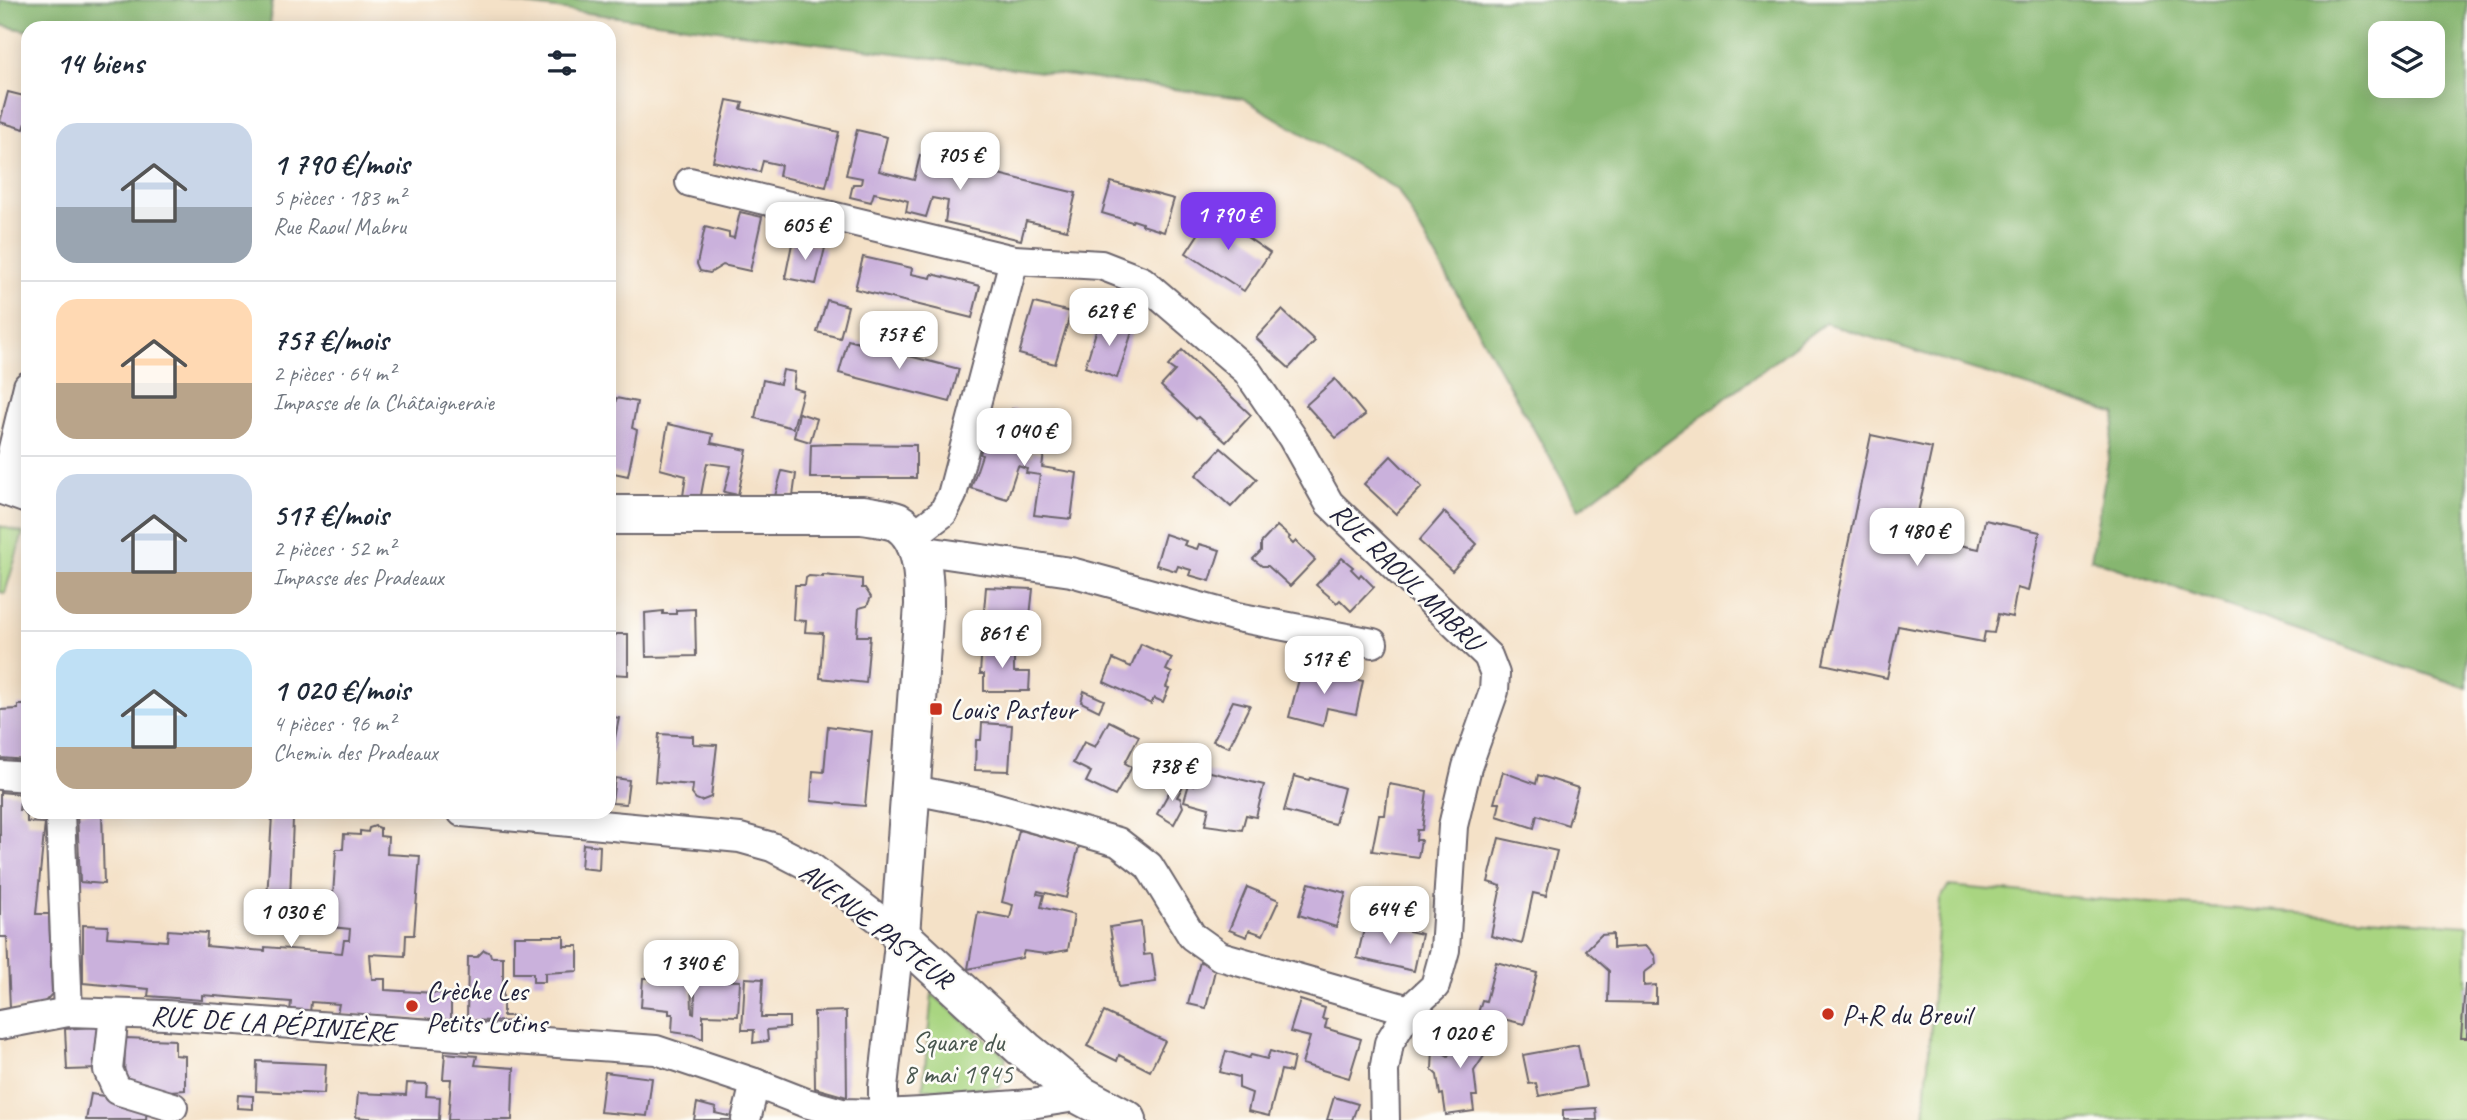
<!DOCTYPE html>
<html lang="fr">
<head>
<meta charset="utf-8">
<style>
	body { margin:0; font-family:Caveat,sans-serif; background:#f2f2f3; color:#1f2937; height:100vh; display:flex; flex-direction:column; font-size:26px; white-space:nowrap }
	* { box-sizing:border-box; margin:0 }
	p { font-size:23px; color:#747a83 }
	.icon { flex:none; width:38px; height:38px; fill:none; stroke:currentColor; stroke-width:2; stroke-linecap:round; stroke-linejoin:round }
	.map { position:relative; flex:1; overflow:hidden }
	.panel { position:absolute; left:21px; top:21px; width:595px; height:798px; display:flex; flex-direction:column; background:#fff; border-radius:21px; box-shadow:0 4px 18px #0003 }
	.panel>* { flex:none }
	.buttons { position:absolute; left:2368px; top:21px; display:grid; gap:14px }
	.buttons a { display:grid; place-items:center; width:77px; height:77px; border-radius:14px; background:#fff; box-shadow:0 4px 18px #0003; font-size:35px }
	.price { position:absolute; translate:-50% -60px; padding:0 16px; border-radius:14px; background:#fff; color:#222; font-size:23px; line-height:46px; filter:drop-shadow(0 2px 4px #0008) }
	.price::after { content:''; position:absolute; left:50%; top:42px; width:21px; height:16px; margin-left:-10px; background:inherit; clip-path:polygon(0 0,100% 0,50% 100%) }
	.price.on { background:#7c3aed; color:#fff }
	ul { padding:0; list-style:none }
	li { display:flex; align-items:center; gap:21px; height:175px; padding:0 35px }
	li+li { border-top:2px solid #e0e1e3 }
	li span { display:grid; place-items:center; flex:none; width:196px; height:140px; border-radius:21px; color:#555 }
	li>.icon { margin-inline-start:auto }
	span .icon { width:84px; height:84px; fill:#fffc; stroke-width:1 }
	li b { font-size:30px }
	h2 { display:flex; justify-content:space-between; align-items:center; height:84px; padding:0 35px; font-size:30px }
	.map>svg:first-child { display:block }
	.green { fill:#a9d581; stroke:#667c5e; stroke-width:2 }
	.forest { fill:#86b66f; stroke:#546c55; stroke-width:2; fill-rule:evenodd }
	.building { fill:#cab1dc }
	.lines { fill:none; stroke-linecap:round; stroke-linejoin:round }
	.street-casing { stroke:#6c656c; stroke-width:32 }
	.secondary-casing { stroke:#6c656c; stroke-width:42 }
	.street { stroke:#fff; stroke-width:28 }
	.secondary { stroke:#fff; stroke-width:38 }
	.poi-dot { fill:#c8321e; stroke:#fdfcf7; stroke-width:2.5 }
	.labels { text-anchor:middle; stroke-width:5; stroke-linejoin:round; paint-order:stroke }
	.street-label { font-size:28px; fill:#22223b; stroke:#fdfcf7 }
	.poi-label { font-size:28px; fill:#22223b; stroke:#fdfcf7; text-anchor:start }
	.park-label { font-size:28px; fill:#4a5850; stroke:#fdfcf7 }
</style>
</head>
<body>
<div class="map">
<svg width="2467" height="1120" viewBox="0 0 2467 1120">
	<rect width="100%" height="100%" fill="#fdfcf7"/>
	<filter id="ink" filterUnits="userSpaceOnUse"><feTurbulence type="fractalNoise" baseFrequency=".0143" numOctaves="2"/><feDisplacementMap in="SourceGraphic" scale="14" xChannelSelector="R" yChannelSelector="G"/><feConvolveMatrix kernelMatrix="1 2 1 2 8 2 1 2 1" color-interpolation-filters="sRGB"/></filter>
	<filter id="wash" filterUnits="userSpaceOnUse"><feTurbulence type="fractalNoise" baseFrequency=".00686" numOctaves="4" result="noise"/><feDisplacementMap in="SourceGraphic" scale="28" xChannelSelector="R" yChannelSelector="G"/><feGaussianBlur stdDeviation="1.57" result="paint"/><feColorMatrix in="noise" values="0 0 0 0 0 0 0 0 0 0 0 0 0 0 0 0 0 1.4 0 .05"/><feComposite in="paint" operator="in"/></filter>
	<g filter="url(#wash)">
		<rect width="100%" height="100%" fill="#f4e1c7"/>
		<g class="green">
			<polygon points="0,526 23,533 5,593 0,592"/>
			<polygon points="1948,886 2093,899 2467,925 2467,1120 1924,1120 1940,900"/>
			<polygon points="932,994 1006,1057 1000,1088 923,1089"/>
		</g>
		<g class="forest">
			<polygon points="0,0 272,0 270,28 28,28 28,31 0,25"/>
			<path d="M487 0H2467V688L2091 559 2116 414 1825 323 1579 509 1398 190 1242 98ZM2380 33H2432V86H2380Z"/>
		</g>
		<g id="blocks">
			<g class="building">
				<polygon points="8,92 28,97 28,123 26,123 24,129 0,122"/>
				<polygon points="727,100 743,103 741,109 839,132 826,187 779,176 781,165 763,161 760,172 713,161"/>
				<polygon points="857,130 887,137 879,171 914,180 920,155 1076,193 1067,230 1026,221 1021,240 945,222 948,201 932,198 926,217 906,212 908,201 898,198 874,193 871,202 850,197 853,184 861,184 862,178 846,175"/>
				<polygon points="1111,182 1174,199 1164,232 1142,225 1142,223 1133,220 1132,222 1102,213"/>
				<polygon points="740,212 762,217 750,271 723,265 710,273 700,271 697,264 705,227 729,233 729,237 734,238"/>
				<polygon points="1212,213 1270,253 1244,291 1186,253"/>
				<polygon points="793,239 825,248 816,284 785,278"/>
				<polygon points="863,257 912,268 911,274 931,278 932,274 980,286 972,318 855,289"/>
				<polygon points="827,300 848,306 840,338 817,332"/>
				<polygon points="1034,303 1071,312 1055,364 1019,354"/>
				<polygon points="1282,310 1315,341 1289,368 1256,338"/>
				<polygon points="1100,319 1133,329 1117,378 1085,367"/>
				<polygon points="848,340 959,369 950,402 839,373"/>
				<polygon points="1182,350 1251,415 1226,442 1198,417 1196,419 1161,386 1175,371 1168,366"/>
				<polygon points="783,370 795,372 793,388 803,391 793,428 755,418 763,380 780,384"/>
				<polygon points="1335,379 1365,415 1336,438 1306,405"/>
				<polygon points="616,398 637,402 632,428 637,430 628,476 609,472 609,427 610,423 613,424"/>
				<polygon points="1012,409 1042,418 1029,455 1032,456 1033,452 1044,453 1042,467 1077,473 1071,519 1034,515 1040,475 1026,473 1027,469 1018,466 1007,499 971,488 982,455 980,454 984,439 1000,445"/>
				<polygon points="799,413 817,419 810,442 794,437"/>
				<polygon points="668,424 713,434 711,443 747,450 738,495 724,492 731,466 707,463 701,495 683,496 686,476 660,469"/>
				<polygon points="1871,435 1932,448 1913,535 1979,549 1985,520 2040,532 2028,591 2017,588 2012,617 1998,614 1994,633 1985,632 1983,642 1898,626 1887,678 1823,664"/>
				<polygon points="836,444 916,445 916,478 810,478 811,445"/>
				<polygon points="1221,448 1257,479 1231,507 1196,475"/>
				<polygon points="1391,456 1422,487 1396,514 1364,484"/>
				<polygon points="782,471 796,474 793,496 775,496"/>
				<polygon points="1444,512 1477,544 1452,571 1419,541"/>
				<polygon points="1277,526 1290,537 1288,539 1293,544 1296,541 1315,560 1290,586 1268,566 1262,566 1253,559 1261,551 1261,543"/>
				<polygon points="1165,534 1186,541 1184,545 1197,549 1199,544 1220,550 1210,581 1189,575 1191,570 1178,566 1176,571 1156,565"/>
				<polygon points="1342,558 1353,567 1351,569 1359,577 1361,574 1374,587 1351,611 1340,600 1337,603 1316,585"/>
				<polygon points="823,575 862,579 862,588 865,588 871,597 867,606 859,608 857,636 870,636 866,683 820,678 823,633 805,632 806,621 793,620 795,585 805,585 806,578 809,576 823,577"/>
				<polygon points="986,587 1033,589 1029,625 983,623"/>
				<polygon points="695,609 696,656 646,657 645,613 663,611 663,614 676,614 676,610"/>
				<polygon points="617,634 628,634 628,675 609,674 609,640"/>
				<polygon points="982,644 1014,645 1014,672 1030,672 1029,691 984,691 984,674 980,674"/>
				<polygon points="1141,644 1172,658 1166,670 1172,673 1166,687 1169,688 1163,702 1154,698 1151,704 1104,682 1113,659 1131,667"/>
				<polygon points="1302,668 1363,681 1356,714 1327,708 1323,726 1289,717"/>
				<polygon points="1084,691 1104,700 1099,711 1081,702"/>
				<polygon points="1233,701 1250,705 1229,747 1213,741"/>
				<polygon points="18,705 28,705 28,760 0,758 0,710 18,709"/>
				<polygon points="609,716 619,718 612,753 609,752"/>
				<polygon points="1109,721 1139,736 1125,763 1132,767 1115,796 1086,782 1091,772 1073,763 1084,742 1095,747"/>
				<polygon points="982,723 1012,725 1009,771 975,770 976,740 981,740"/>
				<polygon points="828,726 872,732 865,806 811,801 813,771 824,772"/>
				<polygon points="659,734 693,736 693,744 717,745 711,797 701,801 696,799 692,794 693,785 655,782"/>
				<polygon points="1198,769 1264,785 1256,817 1246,815 1242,830 1205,825 1209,808 1184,801 1189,784 1194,785"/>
				<polygon points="1503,772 1536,784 1538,775 1578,788 1568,825 1537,815 1534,828 1497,816 1500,803 1494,803"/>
				<polygon points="1294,776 1309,780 1310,778 1344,788 1335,824 1284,811"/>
				<polygon points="615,778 629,780 626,804 612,803"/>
				<polygon points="1177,778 1185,782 1177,797 1180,798 1183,807 1174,824 1157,814"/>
				<polygon points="1389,784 1427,791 1422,830 1417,830 1416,840 1421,840 1418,857 1372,851 1379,815 1385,815"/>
				<polygon points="0,792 21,794 19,810 22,810 27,817 27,822 45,823 36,914 49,914 52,994 41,1006 10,1008 7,937 0,937"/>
				<polygon points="77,812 102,812 104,884 80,882"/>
				<polygon points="272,816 293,818 290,899 267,898"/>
				<polygon points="375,826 380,828 380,836 388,837 387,854 420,856 414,935 406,935 405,956 370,954 372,979 385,979 385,990 451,994 451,1020 337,1014 339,1004 311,1002 310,1013 290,1012 291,1002 202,995 202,1000 148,996 149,989 83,983 83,925 108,926 107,937 167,941 168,930 207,933 206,946 265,951 265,947 342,953 344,940 349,940 350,929 331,927 336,849 343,849 344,834 360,835 360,831 368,832 369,828"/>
				<polygon points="1019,830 1079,846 1066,898 1038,891 1037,894 1044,895 1041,907 1074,915 1068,950 1045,954 1024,951 1022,958 968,969 978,912 1010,918 1013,905 1002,902"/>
				<polygon points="1499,838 1557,851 1546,896 1533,893 1522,944 1491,936 1501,886 1488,882"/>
				<polygon points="583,844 600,846 599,870 581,868"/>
				<polygon points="1309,883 1346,893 1336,927 1299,915"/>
				<polygon points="1247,887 1279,900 1263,935 1249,930 1247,937 1229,930"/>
				<polygon points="1366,921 1422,934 1414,971 1357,958"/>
				<polygon points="1141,922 1144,955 1152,954 1156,982 1119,987 1110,927"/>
				<polygon points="1613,934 1613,948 1647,946 1655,956 1656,964 1644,973 1644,986 1656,985 1656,1003 1608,1002 1609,971 1586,950 1601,935"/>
				<polygon points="514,936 564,936 564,946 578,946 578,971 545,973 545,982 533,982 533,973 514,973"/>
				<polygon points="484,950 490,953 491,957 503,957 503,1016 516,1016 517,1022 467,1020 468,957 477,957"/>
				<polygon points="1200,962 1216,966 1206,1008 1188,1004"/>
				<polygon points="1496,962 1537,973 1524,1024 1478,1013 1482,1000 1486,1001"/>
				<polygon points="674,972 691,972 692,1013 694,1014 696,976 716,975 716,980 740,981 738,1016 703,1015 703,1039 693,1035 672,1032 673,1014 669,1014 669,1010 641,1007 643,978 674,978"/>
				<polygon points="745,978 763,979 761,1017 789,1017 789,1028 767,1030 768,1041 753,1043 754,1030 742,1030"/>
				<polygon points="2465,985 2467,985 2467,1038 2461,1038"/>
				<polygon points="1300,1000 1325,1008 1322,1019 1327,1020 1325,1028 1361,1039 1349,1078 1302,1064 1310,1037 1290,1032"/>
				<polygon points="846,1011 847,1097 815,1088 814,1012"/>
				<polygon points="1104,1012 1165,1041 1150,1071 1119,1055 1117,1061 1087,1046"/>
				<polygon points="1467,1025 1494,1041 1474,1071 1477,1096 1472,1096 1474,1111 1446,1115 1443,1094 1440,1095 1437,1075 1432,1070 1433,1047 1448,1056"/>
				<polygon points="104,1026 99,1069 67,1070 65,1029"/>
				<polygon points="125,1038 175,1040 175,1055 185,1056 185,1090 154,1092 124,1086"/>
				<polygon points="1578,1045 1586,1087 1539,1096 1536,1083 1529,1084 1523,1055"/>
				<polygon points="1226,1051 1249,1058 1251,1055 1267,1059 1270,1051 1294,1058 1291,1072 1281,1070 1269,1116 1248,1111 1252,1093 1239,1088 1239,1077 1220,1072"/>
				<polygon points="445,1053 477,1056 475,1065 514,1068 512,1120 448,1120 451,1079 443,1079"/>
				<polygon points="257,1061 326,1064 324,1094 256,1091"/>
				<polygon points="605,1072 652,1078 647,1116 600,1112"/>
				<polygon points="407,1083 427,1084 426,1096 440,1097 439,1120 392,1120 356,1117 358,1093 406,1095"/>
				<polygon points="91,1094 147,1103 146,1120 86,1120"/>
				<polygon points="238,1095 253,1096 253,1109 237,1108"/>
				<polygon points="1334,1097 1358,1104 1352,1120 1327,1120"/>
				<polygon points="697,1103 716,1108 715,1113 737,1118 737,1120 694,1120"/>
				<polygon points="1596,1108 1597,1120 1563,1120 1563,1110"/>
			</g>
		</g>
	</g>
	<g filter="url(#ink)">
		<use href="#blocks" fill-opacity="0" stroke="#6c656c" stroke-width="2"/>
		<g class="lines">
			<g class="street-casing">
				<g id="street">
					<polyline points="690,182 1014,260 1101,265 1142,281 1247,371 1292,437 1329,503 1488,656 1495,674 1494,691 1467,767 1453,826 1445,950 1435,986 1409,1010 1389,1043 1384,1071 1385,1120"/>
					<polyline points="4,486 28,386"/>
					<polyline points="911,537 943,513 952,495 1014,260"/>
					<polyline points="919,550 1071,572 1237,617 1373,643"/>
					<polyline points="0,775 28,777"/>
					<polyline points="909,789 984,804 1118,842 1149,866 1192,936 1220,956 1409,1010"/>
					<polyline points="60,812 68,1012"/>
					<polyline points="462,812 740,838 772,847 809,866 900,935 883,1087 883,1114"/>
					<polyline points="114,1014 108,1070 117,1090 173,1107"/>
					<polyline points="0,1025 68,1012 165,1015 656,1050 755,1083 806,1103 842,1113 883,1114 922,1112 1031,1104 1082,1096"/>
					<polyline points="746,1120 755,1083"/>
				</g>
			</g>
			<g class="secondary-casing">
				<g id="secondary">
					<polyline points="0,484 28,494"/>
					<path d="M609 515H863C873 517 888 518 897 522 924 538 924 578 924 605L900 935 1025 1050 1082 1096 1127 1120"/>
				</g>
			</g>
			<use href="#street" class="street"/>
			<use href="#secondary" class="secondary"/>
		</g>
	</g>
	<g class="poi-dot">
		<rect x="929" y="702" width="14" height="14" rx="3.5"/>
		<circle cx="412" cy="1006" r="7"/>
		<circle cx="1828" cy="1014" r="7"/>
	</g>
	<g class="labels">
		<g class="street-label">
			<text transform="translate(1407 576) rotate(44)" y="10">RUE RAOUL MABRU</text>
			<text transform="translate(877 925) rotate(38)" y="10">AVENUE PASTEUR</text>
			<text transform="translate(273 1023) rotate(4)" y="10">RUE DE LA PÉPINIÈRE</text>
		</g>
		<g class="poi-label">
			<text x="950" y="719">Louis Pasteur</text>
			<text x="426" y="1000">Crèche Les<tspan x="426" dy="32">Petits Lutins</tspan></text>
			<text x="1842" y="1024">P+R du Breuil</text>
		</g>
		<g class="park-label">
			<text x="958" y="1051">Square du<tspan x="958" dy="32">8 mai 1945</tspan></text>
		</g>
	</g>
</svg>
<div class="buttons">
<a><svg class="icon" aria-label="layers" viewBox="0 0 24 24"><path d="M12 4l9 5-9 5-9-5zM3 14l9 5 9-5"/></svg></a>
</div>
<b class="price" style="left:960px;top:192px">705 €</b>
<b class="price on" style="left:1228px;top:252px">1 790 €</b>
<b class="price" style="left:805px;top:262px">605 €</b>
<b class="price" style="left:1109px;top:348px">629 €</b>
<b class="price" style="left:899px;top:371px">757 €</b>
<b class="price" style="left:1024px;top:468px">1 040 €</b>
<b class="price" style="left:1917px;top:568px">1 480 €</b>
<b class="price" style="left:1002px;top:670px">861 €</b>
<b class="price" style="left:1324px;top:696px">517 €</b>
<b class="price" style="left:1172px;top:803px">738 €</b>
<b class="price" style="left:1390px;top:946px">644 €</b>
<b class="price" style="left:291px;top:949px">1 030 €</b>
<b class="price" style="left:691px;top:1000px">1 340 €</b>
<b class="price" style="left:1460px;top:1070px">1 020 €</b>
<section class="panel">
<h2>14 biens<svg class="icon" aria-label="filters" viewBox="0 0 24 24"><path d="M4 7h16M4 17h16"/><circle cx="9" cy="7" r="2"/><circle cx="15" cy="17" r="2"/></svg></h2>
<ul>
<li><span style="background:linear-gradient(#c9d6e8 60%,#9aa5b1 0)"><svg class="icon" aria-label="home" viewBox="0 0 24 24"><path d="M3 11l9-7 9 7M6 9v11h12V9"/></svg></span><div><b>1 790 €/mois</b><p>5 pièces · 183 m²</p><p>Rue Raoul Mabru</p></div></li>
<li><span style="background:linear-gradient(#ffd9b3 60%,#b9a48a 0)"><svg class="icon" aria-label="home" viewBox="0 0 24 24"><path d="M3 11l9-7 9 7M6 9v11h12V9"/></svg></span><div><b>757 €/mois</b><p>2 pièces · 64 m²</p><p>Impasse de la Châtaigneraie</p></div></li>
<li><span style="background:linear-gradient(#c9d6e8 70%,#b9a48a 0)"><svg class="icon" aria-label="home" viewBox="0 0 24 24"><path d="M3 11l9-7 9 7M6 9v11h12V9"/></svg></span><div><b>517 €/mois</b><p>2 pièces · 52 m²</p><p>Impasse des Pradeaux</p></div></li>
<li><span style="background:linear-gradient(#bfe0f5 70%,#b9a48a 0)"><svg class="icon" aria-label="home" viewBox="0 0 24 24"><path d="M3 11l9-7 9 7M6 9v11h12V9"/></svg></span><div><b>1 020 €/mois</b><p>4 pièces · 96 m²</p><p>Chemin des Pradeaux</p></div></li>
</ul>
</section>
</div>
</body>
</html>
